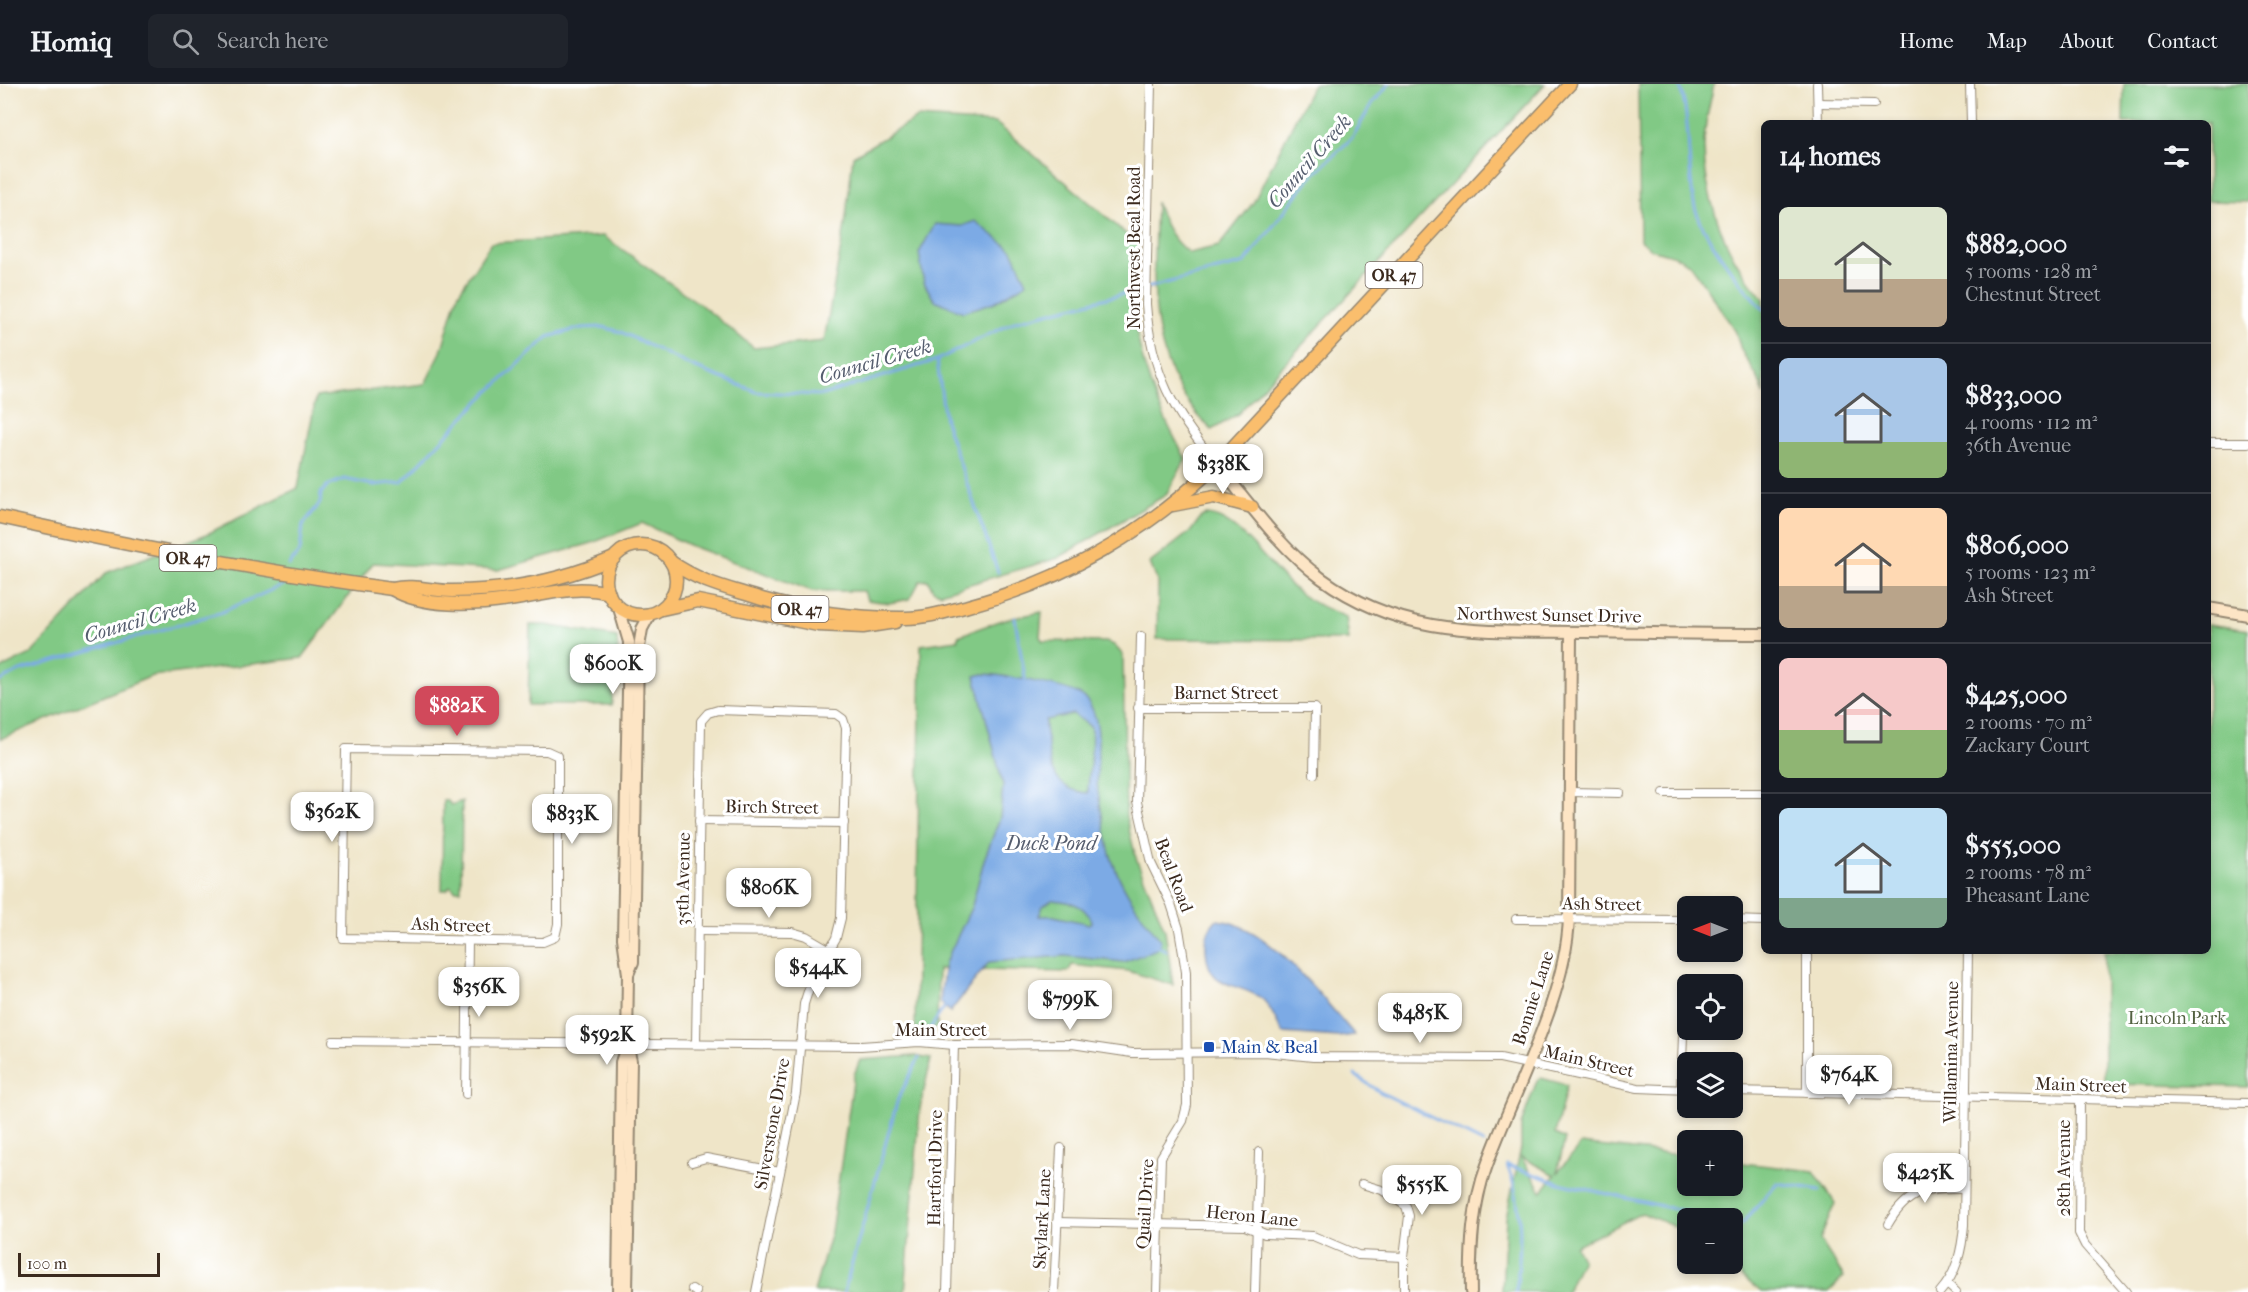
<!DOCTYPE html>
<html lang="en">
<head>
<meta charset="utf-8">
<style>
	body { margin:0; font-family:"IM FELL French Canon",serif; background:#20242c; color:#f1f3f6; height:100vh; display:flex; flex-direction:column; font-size:22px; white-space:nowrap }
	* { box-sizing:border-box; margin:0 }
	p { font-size:20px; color:#9ea1a6 }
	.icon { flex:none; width:33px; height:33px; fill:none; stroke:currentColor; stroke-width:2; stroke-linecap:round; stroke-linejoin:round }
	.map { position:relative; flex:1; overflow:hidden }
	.drawer { position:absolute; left:1761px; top:36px; width:450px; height:834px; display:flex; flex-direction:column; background:#171b24; border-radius:9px; box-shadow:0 3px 9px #0003 }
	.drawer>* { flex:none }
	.needle { width:39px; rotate:270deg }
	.tools { position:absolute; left:1677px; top:812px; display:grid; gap:12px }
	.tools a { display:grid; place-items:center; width:66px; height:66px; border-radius:9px; background:#171b24; box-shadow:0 3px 9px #0003; font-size:30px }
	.scale { position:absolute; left:18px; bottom:15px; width:142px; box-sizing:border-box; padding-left:6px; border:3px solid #3b2a1e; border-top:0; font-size:16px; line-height:21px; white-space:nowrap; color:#3b2a1e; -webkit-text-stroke:4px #fff; paint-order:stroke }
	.price { position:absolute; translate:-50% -51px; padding:0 14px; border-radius:12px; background:#fff; color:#222; font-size:20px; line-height:39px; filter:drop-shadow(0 2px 3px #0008) }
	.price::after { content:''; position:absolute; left:50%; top:36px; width:18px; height:14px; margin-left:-9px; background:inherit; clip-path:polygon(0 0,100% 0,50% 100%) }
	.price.current { background:#d1495b; color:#fff }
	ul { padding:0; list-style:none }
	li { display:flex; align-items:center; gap:18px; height:150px; padding:0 18px }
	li+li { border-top:2px solid #363941 }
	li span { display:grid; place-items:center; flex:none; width:168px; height:120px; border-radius:9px; color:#555 }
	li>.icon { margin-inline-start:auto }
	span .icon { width:72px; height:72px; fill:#fffc; stroke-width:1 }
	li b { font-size:26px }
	h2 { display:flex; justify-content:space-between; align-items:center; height:72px; padding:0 18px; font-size:26px }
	header { display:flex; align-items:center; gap:36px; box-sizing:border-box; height:84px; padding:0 30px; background:#171b24; border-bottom:2px solid #363941 }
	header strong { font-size:28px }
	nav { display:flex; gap:33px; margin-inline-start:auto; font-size:21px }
	.search { width:420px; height:54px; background:#20242c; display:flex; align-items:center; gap:15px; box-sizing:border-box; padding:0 21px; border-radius:9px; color:#9ea1a6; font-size:22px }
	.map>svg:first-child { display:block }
	.green { fill:#81c985; stroke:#5e7a52; stroke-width:1.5; fill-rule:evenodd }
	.water { fill:#7baae5; stroke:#5b6a82; stroke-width:1.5; fill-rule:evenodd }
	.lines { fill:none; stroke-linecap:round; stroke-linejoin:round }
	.stream { stroke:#7baae5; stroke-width:3 }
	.street-casing { stroke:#958873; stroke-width:10 }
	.secondary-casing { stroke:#958873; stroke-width:14 }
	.primary-casing { stroke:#958873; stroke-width:15 }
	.street { stroke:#fff; stroke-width:8 }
	.secondary { stroke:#fde5c5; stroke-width:10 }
	.primary { stroke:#fabe6d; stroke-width:12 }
	.transit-dot { fill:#1a4fb4; stroke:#fff; stroke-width:2 }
	.labels { text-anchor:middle; stroke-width:6; stroke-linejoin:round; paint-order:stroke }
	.shield { fill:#fff; stroke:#766a62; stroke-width:1.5 }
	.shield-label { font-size:16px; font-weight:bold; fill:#3b2a1e }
	.street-label { font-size:18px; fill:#3b2a1e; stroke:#fff }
	.park-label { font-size:18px; fill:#546242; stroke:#fff }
	.transit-label { font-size:18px; fill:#164399; stroke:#fff; text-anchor:start }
	.water-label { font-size:20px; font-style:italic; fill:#555d6e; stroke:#fff }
</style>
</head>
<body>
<header>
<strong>Homiq</strong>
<div class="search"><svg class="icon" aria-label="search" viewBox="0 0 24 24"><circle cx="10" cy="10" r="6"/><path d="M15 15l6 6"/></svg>Search here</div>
<nav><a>Home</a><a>Map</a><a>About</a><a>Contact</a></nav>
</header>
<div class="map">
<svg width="2248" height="1208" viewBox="0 0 2248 1208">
	<rect width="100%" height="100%" fill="#fff"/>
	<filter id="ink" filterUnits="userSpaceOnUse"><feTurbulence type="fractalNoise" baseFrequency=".0167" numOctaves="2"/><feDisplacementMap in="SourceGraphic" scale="12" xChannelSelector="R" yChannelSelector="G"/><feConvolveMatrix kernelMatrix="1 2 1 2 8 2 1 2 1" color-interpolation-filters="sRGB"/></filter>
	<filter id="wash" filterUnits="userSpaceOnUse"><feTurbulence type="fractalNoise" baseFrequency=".008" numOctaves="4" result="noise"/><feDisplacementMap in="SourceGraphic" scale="24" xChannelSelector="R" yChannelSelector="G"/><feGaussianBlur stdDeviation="1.35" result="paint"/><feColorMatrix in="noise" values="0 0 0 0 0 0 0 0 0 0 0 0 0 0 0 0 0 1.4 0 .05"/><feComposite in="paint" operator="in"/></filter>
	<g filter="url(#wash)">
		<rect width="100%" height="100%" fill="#efe5c8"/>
		<g class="green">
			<path d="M1313 0H1545L1238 330 1212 346C1145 284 1153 201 1156 118 1164 139 1170 155 1189 169L1219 162 1253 119Z"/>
			<path d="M1638 0H1714C1711 15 1707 31 1705 46 1699 102 1724 174 1764 214V311L1759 296 1741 266 1736 248 1691 181 1675 172 1651 165 1640 156Z"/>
			<polygon points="2124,0 2248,0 2248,118 2208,117 2208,39 2123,39"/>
			<path d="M917 34 996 39 1138 160C1136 180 1133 201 1134 220 1137 278 1158 325 1186 375L1166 411 1058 474 940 509 933 506 928 496 920 497 910 515 889 519 867 516 864 507H812L691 462 642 439 592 459 498 486 373 479 302 574 152 592 0 655V585L31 570 106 489 207 450 298 404 316 313 425 300 441 268 458 210 491 159 603 152 701 221 754 264 824 257 845 141 853 72Z"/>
			<path d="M1207 431C1239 433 1273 489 1300 510 1314 520 1330 526 1346 533L1349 556 1157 555 1158 499 1150 479 1191 447 1201 433Z"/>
			<polygon points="1042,528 1040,553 1043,557 1106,558 1114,561 1123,571 1126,733 1136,774 1165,846 1173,901 1128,887 1072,881 1068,888 938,885 937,944 915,945 921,561 958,556 958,552 1002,536"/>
			<polygon points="2208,540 2248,546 2248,1003 2104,1000 2104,867 2208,867"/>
			<polygon points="530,541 546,541 617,553 618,572 613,592 612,621 528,621"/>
			<polygon points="443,716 448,717 451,721 462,717 461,806 455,806 450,802 447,806 442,806"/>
			<polygon points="915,972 931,975 920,1024 905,1208 814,1208 831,1148 854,991 860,976"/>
			<path d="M1541 994 1567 1001 1555 1050 1565 1055 1557 1089 1581 1060 1687 1072 1688 1101H1732L1733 1078 1814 1087 1835 1119 1820 1156 1844 1193 1829 1208H1761L1726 1179H1732V1134H1688L1687 1148 1642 1129 1575 1162 1582 1175 1566 1208H1502L1506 1134 1521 1064V1041L1537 996ZM1521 1073 1555 1091 1542 1107H1541Z"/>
		</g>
		<g class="water">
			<polygon points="975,137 1012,166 1027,199 995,218 963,228 934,216 924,199 919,169 935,140 962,142"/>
			<path d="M983 590C1001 591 1073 602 1085 614 1107 638 1094 679 1098 707 1101 727 1105 747 1109 766 1118 801 1140 829 1161 857L1157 865 1124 878 1065 872 989 878 950 928 940 918 945 879 972 822 984 776 1000 734 1003 701 975 592ZM1073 630 1091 643C1094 665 1088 687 1088 709 1058 706 1049 688 1048 660 1047 652 1044 645 1045 636ZM1052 816C1071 818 1083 819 1092 837L1089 840 1054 832H1039L1043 822Z"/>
			<path d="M1216 836C1267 838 1322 915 1355 951L1338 953 1283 949C1277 940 1270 920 1261 914 1235 897 1208 906 1206 866 1205 854 1208 844 1216 836Z"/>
		</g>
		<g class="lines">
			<g class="stream">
				<path d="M1679 0C1691 30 1687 85 1694 119 1699 147 1743 205 1764 225"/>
				<polyline points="937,276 945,337 998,488"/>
				<polyline points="289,481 300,467 303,441 320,419 321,409 327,402 344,395 373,401 402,398 480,316 548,253 581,244 603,243 621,248 691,282 757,308 822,311 937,276 1016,237 1245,179 1310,94 1352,54 1372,20 1389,0"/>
				<polyline points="1015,534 1026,600"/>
				<polyline points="0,597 20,587 222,528 287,499"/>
				<polyline points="1156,861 1167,867"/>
				<polyline points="926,950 946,921"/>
				<polyline points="1355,991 1380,1008 1483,1059"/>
				<polyline points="1507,1081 1559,1099 1715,1134"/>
				<path d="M1507 1081C1524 1120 1521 1167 1516 1208"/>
				<polyline points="1732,1138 1742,1140 1777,1099 1820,1106"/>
				<polyline points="844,1208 898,1015 919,974"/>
			</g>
		</g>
	</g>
	<g filter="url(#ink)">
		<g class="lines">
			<g class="street-casing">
				<g id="street">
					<path d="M1151 0 1146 220C1151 289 1173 328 1217 380"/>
					<polyline points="1817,0 1818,39"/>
					<polyline points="1970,0 1971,39"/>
					<polyline points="1818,19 1874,20"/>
					<polyline points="2208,359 2248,359"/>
					<polyline points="1141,552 1137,718 1151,779 1171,820 1179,845 1186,888 1187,1021 1183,1037 1161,1073 1157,1208"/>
					<polyline points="1138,624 1315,624 1314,690"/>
					<polygon points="346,665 547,667 558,672 558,840 555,853 543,858 343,854"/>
					<polyline points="1570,708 1620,709"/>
					<polyline points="1664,709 1764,709"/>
					<polyline points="699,737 844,739"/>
					<polyline points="1516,835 1688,836"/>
					<polyline points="1732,836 1764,837"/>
					<polyline points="698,847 792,848 806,852 830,866"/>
					<polyline points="333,957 861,962 919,958 954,961 1072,960 1132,969 1265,968 1313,973 1500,974 1638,1004 1688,1006"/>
					<polyline points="696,960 701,637 708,629 718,626 836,630 843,635 846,644 841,834 836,854 811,898 804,920 796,1009 756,1208"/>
					<polyline points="1681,1006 1683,951"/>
					<polyline points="1732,1007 2248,1019"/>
					<polyline points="1807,1009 1807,867"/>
					<polyline points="466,1010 468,857"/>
					<polyline points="2080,1016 2079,1149 2085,1161 2126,1208"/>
					<polyline points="692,1078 706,1074 780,1088"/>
					<polyline points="1362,1100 1382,1106 1406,1122 1409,1132 1404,1173 1404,1208"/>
					<polyline points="1057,1138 1245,1142 1265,1150 1313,1152 1358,1171 1404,1173"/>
					<path d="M1888 1140C1908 1106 1926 1104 1964 1105"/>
					<polyline points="1947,1200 1956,1208"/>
					<polyline points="692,1205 696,1208"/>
					<polyline points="947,1208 954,961"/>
					<polyline points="1054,1208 1061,1064"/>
					<polyline points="1255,1208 1259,1068"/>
					<path d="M1940 1208C1957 1189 1962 1166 1964 1141L1968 867"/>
				</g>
			</g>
			<g class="secondary-casing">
				<g id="secondary">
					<path d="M1217 380C1249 419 1279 463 1321 494 1403 554 1485 547 1582 548 1643 549 1703 550 1764 550"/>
					<polyline points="619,524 629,558 623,854 628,890 627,960 631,977 627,1208"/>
					<polyline points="2208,524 2248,531"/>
					<polyline points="628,890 633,878 638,569 642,545 650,530"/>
					<polyline points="618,1208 621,978 627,960"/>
					<path d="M1471 1208C1470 1166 1472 1121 1487 1081 1514 1006 1566 914 1569 834L1571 548"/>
				</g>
			</g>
			<g class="primary-casing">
				<g id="primary">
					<polyline points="1173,421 1214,413 1252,423"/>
					<path d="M0 433C130 462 260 487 392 505 413 500 432 507 452 507 507 507 563 496 614 474"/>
					<circle cx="641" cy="496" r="35"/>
					<path d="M671 478C701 499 728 504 762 515 808 528 853 534 901 534 923 535 946 528 968 522 1062 497 1147 448 1217 380L1570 0"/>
					<path d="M392 505C423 524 475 521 509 516 544 511 574 500 609 509"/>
					<polyline points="662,525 698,517 818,541 863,543 895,538"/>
				</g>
			</g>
			<use href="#street" class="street"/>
			<use href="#secondary" class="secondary"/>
			<use href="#primary" class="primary"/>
		</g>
	</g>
	<rect class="transit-dot" x="1203" y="957" width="12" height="12" rx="3"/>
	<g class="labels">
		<g class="shield">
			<rect x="1365.5" y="178" width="57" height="26" rx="4.5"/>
			<rect x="159.5" y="461" width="57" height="26" rx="4.5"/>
			<rect x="771.5" y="512" width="57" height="26" rx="4.5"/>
		</g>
		<g class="shield-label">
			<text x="1394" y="197">OR 47</text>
			<text x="188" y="480">OR 47</text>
			<text x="800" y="531">OR 47</text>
		</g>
		<g class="street-label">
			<text transform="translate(1134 164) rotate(-90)" y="6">Northwest Beal Road</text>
			<text transform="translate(1549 531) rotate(1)" y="6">Northwest Sunset Drive</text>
			<text x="1226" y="615">Barnet Street</text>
			<text transform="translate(772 723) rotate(1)" y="6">Birch Street</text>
			<text transform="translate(1174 791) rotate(69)" y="6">Beal Road</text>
			<text transform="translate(683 795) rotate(-89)" y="6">35th Avenue</text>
			<text transform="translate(1602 820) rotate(1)" y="6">Ash Street</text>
			<text transform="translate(451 841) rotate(2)" y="6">Ash Street</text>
			<text transform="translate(1533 914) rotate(-72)" y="6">Bonnie Lane</text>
			<text x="941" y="952">Main Street</text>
			<text transform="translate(1951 968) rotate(-89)" y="6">Willamina Avenue</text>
			<text transform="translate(1589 977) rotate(13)" y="6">Main Street</text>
			<text transform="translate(2081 1001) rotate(2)" y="6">Main Street</text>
			<text transform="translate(772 1040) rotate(-80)" y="6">Silverstone Drive</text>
			<text transform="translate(935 1084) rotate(-89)" y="6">Hartford Drive</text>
			<text transform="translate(2064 1084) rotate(-90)" y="6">28th Avenue</text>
			<text transform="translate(1145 1120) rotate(-87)" y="6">Quail Drive</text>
			<text transform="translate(1252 1132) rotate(6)" y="6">Heron Lane</text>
			<text transform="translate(1042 1135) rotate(-87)" y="6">Skylark Lane</text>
		</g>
		<g class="park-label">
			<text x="2177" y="940">Lincoln Park</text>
		</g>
		<g class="transit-label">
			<text x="1221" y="969">Main &amp; Beal</text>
		</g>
		<g class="water-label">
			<text transform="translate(1309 77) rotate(-49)" y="7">Council Creek</text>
			<text transform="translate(875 277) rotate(-16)" y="7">Council Creek</text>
			<text transform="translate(140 536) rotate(-16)" y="7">Council Creek</text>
			<text x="1051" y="766">Duck Pond</text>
		</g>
	</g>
</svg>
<div class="tools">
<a><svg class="needle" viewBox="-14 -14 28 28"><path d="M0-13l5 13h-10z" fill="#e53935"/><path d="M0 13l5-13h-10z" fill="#9ea1a6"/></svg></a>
<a><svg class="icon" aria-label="locate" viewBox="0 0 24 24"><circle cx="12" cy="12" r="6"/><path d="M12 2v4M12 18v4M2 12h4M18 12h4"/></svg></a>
<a><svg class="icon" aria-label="layers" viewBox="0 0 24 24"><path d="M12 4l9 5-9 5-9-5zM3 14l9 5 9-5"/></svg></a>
<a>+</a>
<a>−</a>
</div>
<div class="scale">100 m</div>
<b class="price" style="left:1223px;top:411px">$338K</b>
<b class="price" style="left:613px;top:611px">$600K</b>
<b class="price current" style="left:457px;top:653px">$882K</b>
<b class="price" style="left:332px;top:759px">$362K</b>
<b class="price" style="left:572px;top:761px">$833K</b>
<b class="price" style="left:769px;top:835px">$806K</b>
<b class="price" style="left:818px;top:915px">$544K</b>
<b class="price" style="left:479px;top:934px">$356K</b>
<b class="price" style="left:1070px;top:947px">$799K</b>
<b class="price" style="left:1420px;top:960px">$485K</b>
<b class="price" style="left:607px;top:982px">$592K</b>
<b class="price" style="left:1849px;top:1022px">$764K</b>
<b class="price" style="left:1925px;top:1120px">$425K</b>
<b class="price" style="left:1422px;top:1132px">$555K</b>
<section class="drawer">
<h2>14 homes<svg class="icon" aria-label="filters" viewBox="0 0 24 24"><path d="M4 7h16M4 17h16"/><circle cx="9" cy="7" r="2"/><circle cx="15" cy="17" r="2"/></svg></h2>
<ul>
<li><span style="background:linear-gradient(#dfe7d0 60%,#b9a48a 0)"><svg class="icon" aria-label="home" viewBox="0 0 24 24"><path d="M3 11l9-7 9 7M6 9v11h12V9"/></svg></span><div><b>$882,000</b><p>5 rooms · 128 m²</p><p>Chestnut Street</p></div></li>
<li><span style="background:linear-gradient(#a9c7e8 70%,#8fb573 0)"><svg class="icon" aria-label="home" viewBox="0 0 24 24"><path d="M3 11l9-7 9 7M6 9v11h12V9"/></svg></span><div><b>$833,000</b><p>4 rooms · 112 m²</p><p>36th Avenue</p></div></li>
<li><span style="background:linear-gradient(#ffd9b3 65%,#b9a48a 0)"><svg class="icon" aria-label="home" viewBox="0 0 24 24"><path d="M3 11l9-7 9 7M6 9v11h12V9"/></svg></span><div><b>$806,000</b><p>5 rooms · 123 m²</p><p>Ash Street</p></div></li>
<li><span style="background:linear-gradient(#f6c9c9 60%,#8fb573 0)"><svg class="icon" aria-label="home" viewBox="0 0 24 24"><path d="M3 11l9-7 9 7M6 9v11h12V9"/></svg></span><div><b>$425,000</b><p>2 rooms · 70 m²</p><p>Zackary Court</p></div></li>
<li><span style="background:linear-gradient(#bfe0f5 75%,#7fa58c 0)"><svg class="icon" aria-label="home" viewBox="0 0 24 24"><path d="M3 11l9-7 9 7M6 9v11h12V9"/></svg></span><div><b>$555,000</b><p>2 rooms · 78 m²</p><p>Pheasant Lane</p></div></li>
</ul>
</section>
</div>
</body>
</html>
